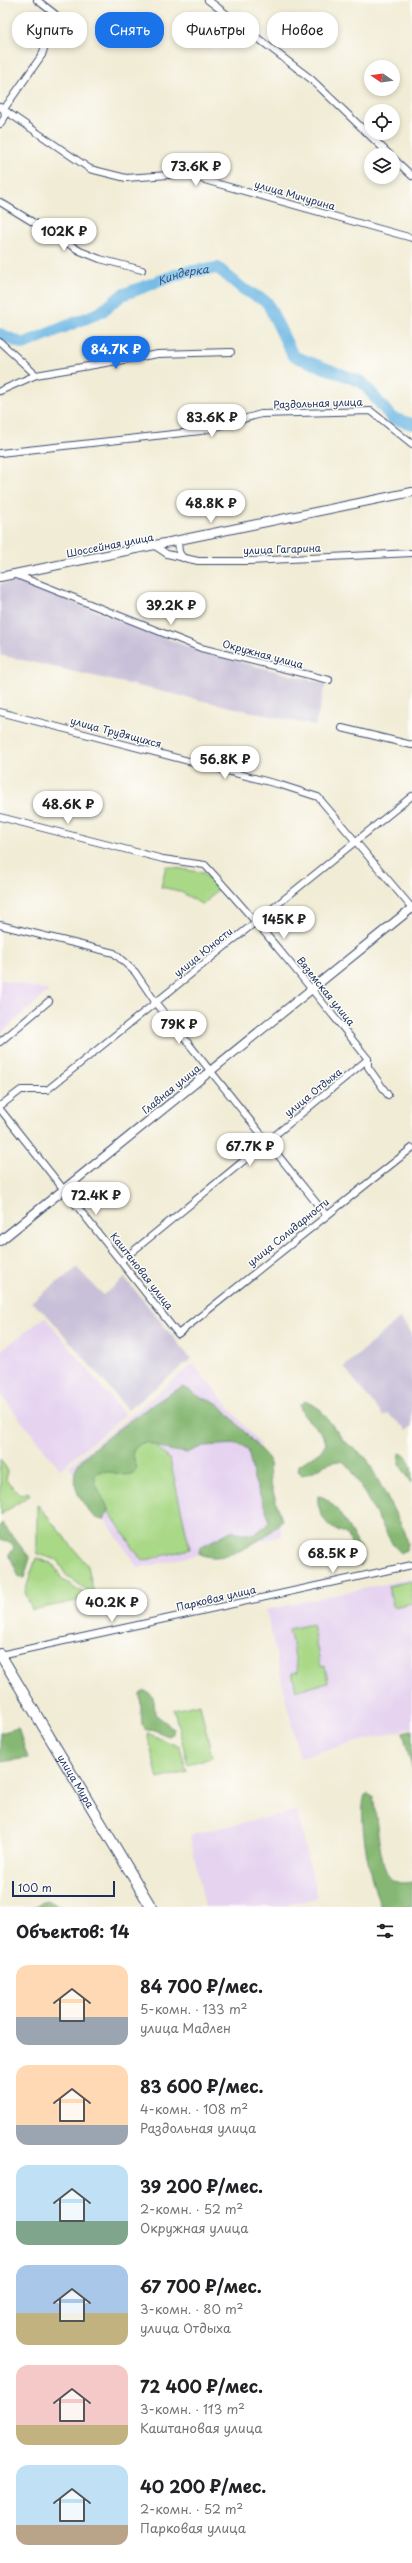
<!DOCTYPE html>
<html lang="ru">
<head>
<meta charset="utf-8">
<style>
	body { margin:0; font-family:"Playpen Sans",sans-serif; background:#f2f2f2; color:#202124; height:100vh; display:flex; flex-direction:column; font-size:15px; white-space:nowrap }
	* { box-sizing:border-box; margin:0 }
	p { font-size:13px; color:#757577 }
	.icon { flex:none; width:22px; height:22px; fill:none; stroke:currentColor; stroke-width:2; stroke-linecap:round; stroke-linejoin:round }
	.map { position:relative; height:1907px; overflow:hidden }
	.panel { display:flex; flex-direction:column; background:#fff; flex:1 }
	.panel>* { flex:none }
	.guide { position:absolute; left:12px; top:12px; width:388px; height:36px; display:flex; gap:8px }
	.needle { width:26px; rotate:283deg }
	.controls { position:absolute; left:364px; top:60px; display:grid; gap:8px }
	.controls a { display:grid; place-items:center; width:36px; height:36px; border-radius:50%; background:#fff; box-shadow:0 2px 6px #0003; font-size:20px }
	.scale { position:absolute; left:12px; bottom:10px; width:103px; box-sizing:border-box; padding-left:4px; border:2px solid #1b2f5e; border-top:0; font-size:11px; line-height:14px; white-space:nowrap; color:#1b2f5e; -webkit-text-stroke:3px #fdfcf7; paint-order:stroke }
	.price { position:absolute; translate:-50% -34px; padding:0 9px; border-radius:14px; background:#fff; color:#222; font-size:13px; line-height:26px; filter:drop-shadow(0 1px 2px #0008) }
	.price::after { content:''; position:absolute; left:50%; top:24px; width:12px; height:9px; margin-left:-6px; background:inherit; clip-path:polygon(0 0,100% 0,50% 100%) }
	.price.current { background:#1a73e8; color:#fff }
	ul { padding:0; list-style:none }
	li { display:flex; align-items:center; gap:12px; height:100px; padding:0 16px }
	li span { display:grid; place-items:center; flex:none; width:112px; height:80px; border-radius:12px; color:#555 }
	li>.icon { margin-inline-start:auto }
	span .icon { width:48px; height:48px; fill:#fffc; stroke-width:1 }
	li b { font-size:17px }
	h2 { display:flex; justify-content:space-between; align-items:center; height:48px; padding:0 16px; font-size:17px }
	.tag { padding:0 14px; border-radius:16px; background:#fff; box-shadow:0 2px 6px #0003; font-size:14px; line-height:36px }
	.tag.current { background:#1a73e8; color:#fff }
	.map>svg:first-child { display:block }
	.built { fill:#e6d3f0 }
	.industrial { fill:#c8c0d8 }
	.green { fill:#a9d886; stroke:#628472 }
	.forest { fill:#86b873; stroke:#507468 }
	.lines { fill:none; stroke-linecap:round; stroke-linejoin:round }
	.river { stroke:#6ab6e3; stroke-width:12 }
	.minor-casing { stroke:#3b4b70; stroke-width:8 }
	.tertiary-casing { stroke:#3b4b70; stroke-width:10 }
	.primary-casing { stroke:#3b4b70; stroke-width:12 }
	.minor { stroke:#fff; stroke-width:6 }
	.tertiary { stroke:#fff; stroke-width:8 }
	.primary { stroke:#fff; stroke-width:10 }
	.labels { text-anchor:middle; stroke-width:3; stroke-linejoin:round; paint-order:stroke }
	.street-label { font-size:10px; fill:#1b2f5e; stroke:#fdfcf7 }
	.water-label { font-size:11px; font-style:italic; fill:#335886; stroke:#fdfcf7 }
</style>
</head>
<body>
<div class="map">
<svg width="412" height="1907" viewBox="0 0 412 1907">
	<rect width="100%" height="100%" fill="#fdfcf7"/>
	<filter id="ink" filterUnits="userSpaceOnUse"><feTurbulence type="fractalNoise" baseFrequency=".025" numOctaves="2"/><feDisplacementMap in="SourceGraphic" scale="8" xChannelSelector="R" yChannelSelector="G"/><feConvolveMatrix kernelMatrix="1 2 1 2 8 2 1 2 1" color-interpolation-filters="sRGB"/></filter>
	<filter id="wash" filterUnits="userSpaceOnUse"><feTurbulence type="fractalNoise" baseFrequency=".012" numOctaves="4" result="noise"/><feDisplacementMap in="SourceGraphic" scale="16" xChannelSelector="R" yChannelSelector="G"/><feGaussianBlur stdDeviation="0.9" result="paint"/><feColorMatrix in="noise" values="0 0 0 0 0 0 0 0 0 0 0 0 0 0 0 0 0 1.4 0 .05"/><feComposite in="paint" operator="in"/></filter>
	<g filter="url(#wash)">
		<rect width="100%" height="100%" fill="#f1ecd5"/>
		<g class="built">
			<polygon points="0,979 49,991 0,1034"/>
			<polygon points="45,1317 125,1415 60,1469 0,1394 0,1351"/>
			<polygon points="193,1364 259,1443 282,1536 138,1568 69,1466"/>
			<polygon points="412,1578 412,1728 299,1757 266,1610"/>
			<polygon points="297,1810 317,1898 277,1907 205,1907 190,1835"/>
		</g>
		<g class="industrial">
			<polygon points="18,581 204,653 326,684 315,726 0,655 0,584"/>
			<polygon points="77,1268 103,1295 125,1278 191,1359 128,1410 48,1316 31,1302"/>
			<polygon points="400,1318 412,1334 412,1426 407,1430 388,1414 383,1416 344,1367"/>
		</g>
		<g class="green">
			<polygon points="166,866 204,873 218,889 203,905 179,891 161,887"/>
			<polygon points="136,1426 170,1460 190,1549 142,1561 82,1471"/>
			<polygon points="0,1459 8,1471 6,1480 21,1495 28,1492 30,1495 0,1515"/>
			<polygon points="37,1504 88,1566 94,1595 66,1575 57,1560 37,1554"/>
			<polygon points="36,1558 53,1564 62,1579 91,1598 32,1610 25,1592"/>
			<polygon points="412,1581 412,1603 393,1607 388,1586"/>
			<polygon points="312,1624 321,1667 325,1666 328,1683 296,1690 292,1673 298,1672 289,1629"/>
			<polygon points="200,1704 212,1757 188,1764 174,1710"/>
			<polygon points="147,1733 180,1747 187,1772 158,1779"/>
		</g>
		<g class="forest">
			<path d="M184 1387 203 1399H209L220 1405 269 1459 270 1482 282 1520C268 1538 221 1568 199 1553L200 1547 231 1531 254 1535 268 1524 269 1518 254 1479 248 1449 238 1444 203 1446 187 1453 168 1450 146 1442 140 1444 132 1452 137 1468 134 1473C122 1479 111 1469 98 1472L95 1476C94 1488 104 1497 108 1509L104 1520C92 1519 88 1510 82 1501 75 1490 71 1476 78 1464 87 1450 169 1390 184 1387Z"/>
			<path d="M305 1401 320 1409 344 1441 367 1459 405 1532 408 1544 406 1550 401 1553 393 1545 352 1471 344 1462C327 1458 317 1473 302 1475L298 1471 299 1465 320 1452 326 1443C323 1427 301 1421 300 1405Z"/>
			<path d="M400 1453C412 1457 412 1471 412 1483L399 1464Z"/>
			<path d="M318 1496C335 1496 355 1540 364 1555L361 1565 355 1566 351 1562C348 1554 352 1547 350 1540 346 1530 337 1532 330 1526 323 1521 316 1504 318 1496Z"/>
			<polygon points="2,1523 30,1558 24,1578 19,1577 9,1554 14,1548 12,1543 0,1540 0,1525"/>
			<path d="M145 1691C156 1695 154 1704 155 1714L173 1728V1734L168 1736 152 1729 146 1730 142 1726 140 1694Z"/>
			<polygon points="18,1728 28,1758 0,1762 0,1733"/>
			<polygon points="412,1730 412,1768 403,1732"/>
			<path d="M368 1794 373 1797C377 1815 379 1868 391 1879 398 1884 404 1883 412 1882V1907H381C371 1885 357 1818 365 1795Z"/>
			<polygon points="47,1900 61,1907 34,1907"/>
		</g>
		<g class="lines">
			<path class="river" id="s1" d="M0 334 23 344 101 312 122 295 184 272 218 268 243 289 267 302 293 356 362 382 392 418 412 424"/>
		</g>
	</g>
	<g filter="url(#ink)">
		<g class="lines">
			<g class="minor-casing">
				<g id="minor">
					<polyline points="208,0 311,79 390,155"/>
					<polyline points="0,107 90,169 126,178 183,174 412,238"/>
					<polyline points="0,124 5,117 4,109 42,55 55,14 37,0"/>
					<polyline points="393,158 412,176"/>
					<polyline points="0,202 80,251 100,259 142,270"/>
					<polyline points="0,342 36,375"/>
					<polyline points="0,391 36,375 158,354 231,352"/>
					<polyline points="0,453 201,431 261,414 371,411 412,444"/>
					<polyline points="178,541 179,552 183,558"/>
					<polyline points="155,546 167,554 198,561 249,561 412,553"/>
					<polyline points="14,574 201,648 329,680"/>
					<polyline points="0,712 281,785 318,797 412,908"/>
					<polyline points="342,728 412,745"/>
					<path d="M0 817 163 859 205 865C262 927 315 993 368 1059V1067L388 1095"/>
					<polyline points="0,925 114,953 135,972 156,1003 326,1215"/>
					<polyline points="0,1042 49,1001"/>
					<polyline points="0,1106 21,1090 47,1090 412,796"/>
					<polyline points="0,1109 178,1334 412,1148"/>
					<polyline points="121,1261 368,1059"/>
					<polyline points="0,1655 412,1565"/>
				</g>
			</g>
			<g class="tertiary-casing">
				<g id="tertiary">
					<polyline points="0,577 412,492"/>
					<polyline points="0,1241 412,908"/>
				</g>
			</g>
			<g class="primary-casing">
				<g id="primary">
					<path id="s2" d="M0 1654 151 1907"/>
				</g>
			</g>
			<use href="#minor" class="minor"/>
			<use href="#tertiary" class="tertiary"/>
			<use href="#primary" class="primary"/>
		</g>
	</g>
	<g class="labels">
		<g class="street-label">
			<text transform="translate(295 195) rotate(16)" y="4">улица Мичурина</text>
			<text transform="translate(318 403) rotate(-2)" y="4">Раздольная улица</text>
			<text transform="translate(110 545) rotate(-11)" y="4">Шоссейная улица</text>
			<text transform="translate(282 549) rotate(-2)" y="4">улица Гагарина</text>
			<text transform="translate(263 654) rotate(15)" y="4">Окружная улица</text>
			<text transform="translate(116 732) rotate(15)" y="4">улица Трудящихся</text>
			<text transform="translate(203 952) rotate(-39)" y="4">улица Юности</text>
			<text transform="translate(326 991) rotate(51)" y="4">Вяземская улица</text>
			<text transform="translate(171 1089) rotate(-39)" y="4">Главная улица</text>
			<text transform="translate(313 1092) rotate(-39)" y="4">улица Отдыха</text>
			<text transform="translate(288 1232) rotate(-39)" y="4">улица Солидарности</text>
			<text transform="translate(142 1271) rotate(52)" y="4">Каштановая улица</text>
			<text transform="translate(216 1598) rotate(-13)" y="4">Парковая улица</text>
			<text dy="4" stroke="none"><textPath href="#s2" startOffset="148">улица Мира</textPath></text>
		</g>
		<g class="water-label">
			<text dy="4" stroke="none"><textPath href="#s1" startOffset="201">Киндерка</textPath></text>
		</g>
	</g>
</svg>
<div class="controls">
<a><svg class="needle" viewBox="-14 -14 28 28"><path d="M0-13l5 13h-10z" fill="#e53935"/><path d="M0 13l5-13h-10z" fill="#757577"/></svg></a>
<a><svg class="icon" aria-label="locate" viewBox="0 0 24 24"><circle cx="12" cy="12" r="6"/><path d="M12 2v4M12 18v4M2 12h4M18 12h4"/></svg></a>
<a><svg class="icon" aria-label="layers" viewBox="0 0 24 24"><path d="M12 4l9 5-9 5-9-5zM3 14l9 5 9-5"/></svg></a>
</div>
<div class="scale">100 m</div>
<b class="price" style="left:196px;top:187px">73.6K ₽</b>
<b class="price" style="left:64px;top:252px">102K ₽</b>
<b class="price current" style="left:116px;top:370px">84.7K ₽</b>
<b class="price" style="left:212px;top:438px">83.6K ₽</b>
<b class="price" style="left:211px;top:524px">48.8K ₽</b>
<b class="price" style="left:171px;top:626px">39.2K ₽</b>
<b class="price" style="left:225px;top:780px">56.8K ₽</b>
<b class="price" style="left:68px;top:825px">48.6K ₽</b>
<b class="price" style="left:284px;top:940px">145K ₽</b>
<b class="price" style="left:179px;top:1045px">79K ₽</b>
<b class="price" style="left:250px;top:1167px">67.7K ₽</b>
<b class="price" style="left:96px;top:1216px">72.4K ₽</b>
<b class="price" style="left:333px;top:1574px">68.5K ₽</b>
<b class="price" style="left:112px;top:1623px">40.2K ₽</b>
<div class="guide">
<a class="tag">Купить</a>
<a class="tag current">Снять</a>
<a class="tag">Фильтры</a>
<a class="tag">Новое</a>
</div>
</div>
<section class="panel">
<h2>Объектов: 14<svg class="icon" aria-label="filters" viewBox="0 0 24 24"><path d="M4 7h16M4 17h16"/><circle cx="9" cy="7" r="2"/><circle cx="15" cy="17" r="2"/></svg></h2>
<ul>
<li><span style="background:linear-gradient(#ffd9b3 65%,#9aa5b1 0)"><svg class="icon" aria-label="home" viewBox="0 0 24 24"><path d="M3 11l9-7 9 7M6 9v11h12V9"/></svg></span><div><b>84 700 ₽/мес.</b><p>5-комн. · 133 m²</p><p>улица Мадлен</p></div></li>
<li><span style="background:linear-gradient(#ffd9b3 75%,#9aa5b1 0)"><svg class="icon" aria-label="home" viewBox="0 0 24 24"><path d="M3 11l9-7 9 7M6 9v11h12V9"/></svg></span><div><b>83 600 ₽/мес.</b><p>4-комн. · 108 m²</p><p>Раздольная улица</p></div></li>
<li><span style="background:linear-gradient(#bfe0f5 70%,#7fa58c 0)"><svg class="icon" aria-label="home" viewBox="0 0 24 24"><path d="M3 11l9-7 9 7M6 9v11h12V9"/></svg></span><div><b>39 200 ₽/мес.</b><p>2-комн. · 52 m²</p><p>Окружная улица</p></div></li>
<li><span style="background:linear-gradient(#a9c7e8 60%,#c2b280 0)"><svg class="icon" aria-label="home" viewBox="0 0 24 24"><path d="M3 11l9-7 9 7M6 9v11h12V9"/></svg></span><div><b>67 700 ₽/мес.</b><p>3-комн. · 80 m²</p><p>улица Отдыха</p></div></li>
<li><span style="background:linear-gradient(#f6c9c9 75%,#c2b280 0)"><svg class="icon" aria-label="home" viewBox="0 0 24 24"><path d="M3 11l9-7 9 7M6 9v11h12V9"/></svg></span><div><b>72 400 ₽/мес.</b><p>3-комн. · 113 m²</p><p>Каштановая улица</p></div></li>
<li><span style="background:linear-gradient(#bfe0f5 75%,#b9a48a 0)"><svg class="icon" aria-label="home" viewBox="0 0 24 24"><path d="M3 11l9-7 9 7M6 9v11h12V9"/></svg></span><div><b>40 200 ₽/мес.</b><p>2-комн. · 52 m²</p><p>Парковая улица</p></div></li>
</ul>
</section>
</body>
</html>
